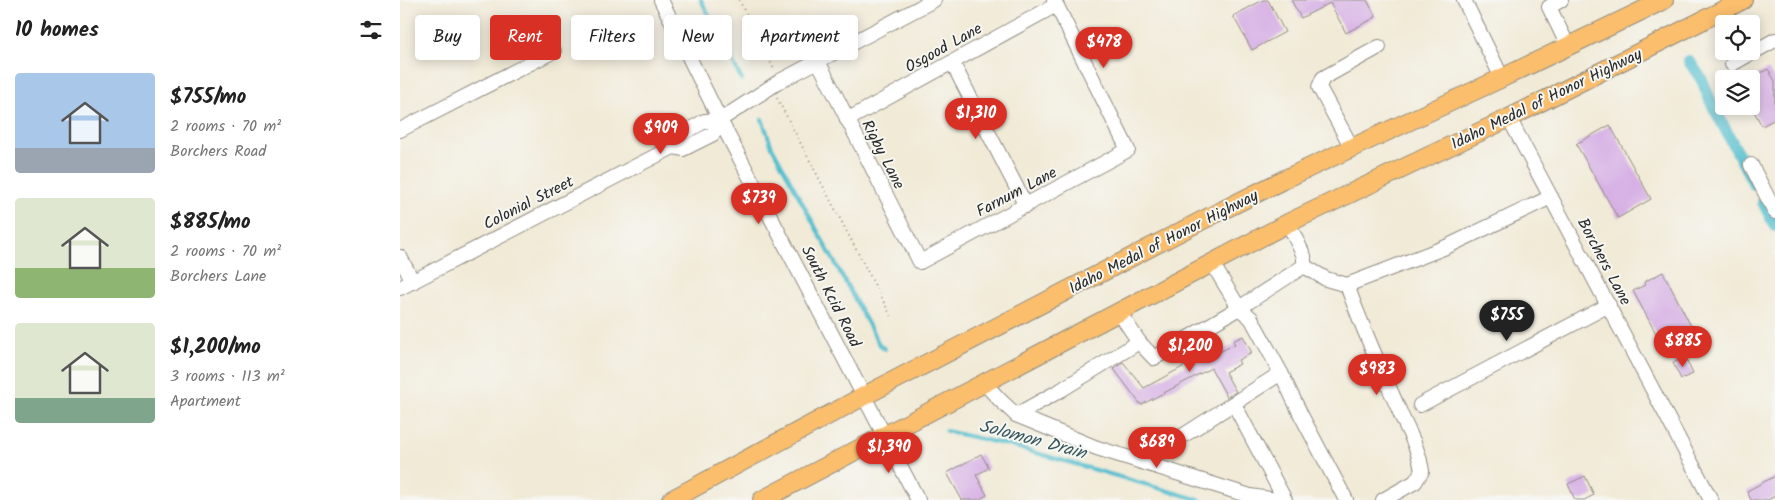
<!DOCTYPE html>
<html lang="en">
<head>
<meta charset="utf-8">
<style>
	body { margin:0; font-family:Kalam,sans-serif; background:#f6f6f6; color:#222; height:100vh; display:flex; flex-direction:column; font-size:19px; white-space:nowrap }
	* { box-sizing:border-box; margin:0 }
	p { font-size:16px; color:#767676 }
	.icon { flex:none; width:28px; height:28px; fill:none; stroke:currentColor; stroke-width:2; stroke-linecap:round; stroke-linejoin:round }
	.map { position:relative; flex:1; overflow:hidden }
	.side { display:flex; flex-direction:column; background:#fff; width:400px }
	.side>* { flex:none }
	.banner { position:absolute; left:15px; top:15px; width:475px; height:45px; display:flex; gap:10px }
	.fabs { position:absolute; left:1315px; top:15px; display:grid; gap:10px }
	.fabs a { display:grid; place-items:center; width:45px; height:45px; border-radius:5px; background:#fff; box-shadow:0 2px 12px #0003; font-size:25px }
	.price { position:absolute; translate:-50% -42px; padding:0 11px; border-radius:18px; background:#d93025; color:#fff; font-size:16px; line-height:32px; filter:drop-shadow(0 1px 2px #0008) }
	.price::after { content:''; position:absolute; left:50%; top:30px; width:15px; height:11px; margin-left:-8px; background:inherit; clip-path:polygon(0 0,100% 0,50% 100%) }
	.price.selected { background:#222; color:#fff }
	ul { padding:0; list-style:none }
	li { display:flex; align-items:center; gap:15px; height:125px; padding:0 15px }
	li span { display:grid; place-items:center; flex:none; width:140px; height:100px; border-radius:5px; color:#555 }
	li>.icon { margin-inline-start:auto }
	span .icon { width:60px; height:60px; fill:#fffc; stroke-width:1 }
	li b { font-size:21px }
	h2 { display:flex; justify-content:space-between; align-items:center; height:60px; padding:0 15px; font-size:21px }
	.chip { padding:0 18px; border-radius:5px; background:#fff; box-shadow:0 2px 12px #0003; font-size:18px; line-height:45px }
	.chip.selected { background:#d93025; color:#fff }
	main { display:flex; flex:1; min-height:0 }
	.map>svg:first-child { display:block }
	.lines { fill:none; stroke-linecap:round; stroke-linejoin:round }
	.stream { stroke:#54bfcf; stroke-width:4 }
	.canal { stroke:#54bfcf; stroke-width:12 }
	.building { fill:#d7b1e5 }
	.minor-casing { stroke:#8e8a81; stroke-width:16 }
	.major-casing { stroke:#8e8a81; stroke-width:20 }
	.path { stroke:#8e8a81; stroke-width:2; stroke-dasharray:1 4; stroke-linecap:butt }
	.minor { stroke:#fff; stroke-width:14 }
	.major { stroke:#fabe6d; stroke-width:18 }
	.labels { text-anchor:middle; stroke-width:4; stroke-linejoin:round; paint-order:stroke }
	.street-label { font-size:16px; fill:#2b2b2b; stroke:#f6f6f2 }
	.water-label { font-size:18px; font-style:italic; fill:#37575c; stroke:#f6f6f2 }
</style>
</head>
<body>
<main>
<section class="side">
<h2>10 homes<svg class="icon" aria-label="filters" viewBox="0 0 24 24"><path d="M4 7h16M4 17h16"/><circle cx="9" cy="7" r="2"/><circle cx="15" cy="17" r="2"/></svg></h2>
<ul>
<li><span style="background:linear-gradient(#a9c7e8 75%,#9aa5b1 0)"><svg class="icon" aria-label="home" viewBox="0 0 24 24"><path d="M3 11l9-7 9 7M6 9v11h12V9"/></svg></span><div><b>$755/mo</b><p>2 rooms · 70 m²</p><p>Borchers Road</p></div></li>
<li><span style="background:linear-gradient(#dfe7d0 70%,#8fb573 0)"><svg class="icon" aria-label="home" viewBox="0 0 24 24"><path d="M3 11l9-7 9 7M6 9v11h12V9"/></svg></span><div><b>$885/mo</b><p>2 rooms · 70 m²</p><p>Borchers Lane</p></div></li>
<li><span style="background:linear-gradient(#dfe7d0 75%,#7fa58c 0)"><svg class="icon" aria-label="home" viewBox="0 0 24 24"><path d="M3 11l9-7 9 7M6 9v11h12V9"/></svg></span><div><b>$1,200/mo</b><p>3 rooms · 113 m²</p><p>Apartment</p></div></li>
</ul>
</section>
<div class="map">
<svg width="1375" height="500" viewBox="0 0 1375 500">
	<rect width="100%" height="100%" fill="#f6f6f2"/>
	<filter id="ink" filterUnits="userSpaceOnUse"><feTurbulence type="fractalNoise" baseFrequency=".02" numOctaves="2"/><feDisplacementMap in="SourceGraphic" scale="10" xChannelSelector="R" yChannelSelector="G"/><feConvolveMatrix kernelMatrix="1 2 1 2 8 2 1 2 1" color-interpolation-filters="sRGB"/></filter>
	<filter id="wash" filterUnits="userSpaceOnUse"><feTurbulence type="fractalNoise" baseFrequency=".0096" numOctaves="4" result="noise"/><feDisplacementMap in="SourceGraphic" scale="20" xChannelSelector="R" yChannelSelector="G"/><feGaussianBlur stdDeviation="1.12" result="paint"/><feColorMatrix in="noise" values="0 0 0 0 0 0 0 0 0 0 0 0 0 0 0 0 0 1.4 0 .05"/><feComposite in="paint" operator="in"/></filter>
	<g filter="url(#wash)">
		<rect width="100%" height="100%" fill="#f1ead7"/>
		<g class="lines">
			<g class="stream">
				<polyline points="301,0 342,80"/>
				<polyline points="362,119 372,147 479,344 485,349"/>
				<polyline points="546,431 612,446 800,500"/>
			</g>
			<g class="canal">
				<polyline points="1289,61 1302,80 1310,100 1354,184"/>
				<polyline points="1363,202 1375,226"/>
			</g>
		</g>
		<g id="blocks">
			<g class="building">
				<polygon points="863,0 868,0 885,32 852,50 833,16"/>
				<polygon points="891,0 967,0 976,17 946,33 930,3 901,18"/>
				<polygon points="1368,69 1375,81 1375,119 1362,126 1351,106 1351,78"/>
				<polygon points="1210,125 1251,199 1218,218 1176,144"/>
				<polygon points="1263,272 1292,328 1273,338 1271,335 1260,341 1233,291 1245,285 1244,282"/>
				<polygon points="843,336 852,353 838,360 840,364 825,372 836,392 827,397 811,368 741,405 714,369 723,362 744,388 812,351 814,355 835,344 833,341"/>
				<polygon points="1285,357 1293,374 1281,379 1273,363"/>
				<polygon points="581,454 589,468 576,475 587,495 579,500 562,500 547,473"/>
				<polygon points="1185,476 1194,495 1184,500 1175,500 1168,484"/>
				<polygon points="1375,476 1375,496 1368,500 1351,500 1347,491"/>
			</g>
		</g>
	</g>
	<g filter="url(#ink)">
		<use href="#blocks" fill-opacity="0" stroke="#8e8a81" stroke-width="1"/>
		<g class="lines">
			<g class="minor-casing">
				<g id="minor">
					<polyline points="261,0 320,120 518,500"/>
					<polyline points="1064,0 1102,78"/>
					<polyline points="1161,0 1149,7 1168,46"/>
					<polyline points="418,61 520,262 728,150 654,0"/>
					<polyline points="552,62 626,206"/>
					<polyline points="1332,64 1375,40"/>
					<polyline points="1109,118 1311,500"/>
					<polyline points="320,120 313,134 283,149 273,147 274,138 305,121 320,120 380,81 534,0"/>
					<polyline points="447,120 656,5"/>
					<polyline points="0,130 154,51"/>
					<polyline points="952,148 919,87 923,78 979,47"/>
					<polyline points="1351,165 1375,212"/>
					<polyline points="0,257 13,282"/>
					<polyline points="812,263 839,308 851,318 881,373 901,415 946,500"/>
					<polyline points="904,266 926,279 947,285 1046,247 1151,197"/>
					<path d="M947 285C962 328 981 369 999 410 1008 432 1019 448 1022 471L1015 482 983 500"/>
					<polyline points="0,288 273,147"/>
					<polyline points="719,312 739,342 754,358 839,308 904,266 904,256 888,223"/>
					<polyline points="585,384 600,400 616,415 661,390 739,342"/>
					<polyline points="834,404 885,500"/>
					<polyline points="1020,405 1209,305"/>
					<polyline points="616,415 697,448 742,462 881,373"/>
					<polyline points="742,462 850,496 877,500"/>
				</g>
			</g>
			<g class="major-casing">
				<g id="major">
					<polyline points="271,500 464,396 801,221 887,178 1102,78 1264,0"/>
					<polyline points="362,500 888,223 1109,118 1343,0"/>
				</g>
			</g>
			<g class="path">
				<polyline points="339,0 374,69"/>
				<polyline points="377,98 492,318"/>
			</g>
			<use href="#minor" class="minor"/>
			<use href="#major" class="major"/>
		</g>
	</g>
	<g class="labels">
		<g class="street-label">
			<text transform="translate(543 47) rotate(-29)" y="6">Osgood Lane</text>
			<text transform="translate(1146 98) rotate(-26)" y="6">Idaho Medal of Honor Highway</text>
			<text transform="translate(484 154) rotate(63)" y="6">Rigby Lane</text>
			<text transform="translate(616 191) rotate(-28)" y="6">Farnum Lane</text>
			<text transform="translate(128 202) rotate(-27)" y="6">Colonial Street</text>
			<text transform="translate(763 241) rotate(-27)" y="6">Idaho Medal of Honor Highway</text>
			<text transform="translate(1205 261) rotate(62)" y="6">Borchers Lane</text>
			<text transform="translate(432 296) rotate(63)" y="6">South Kcid Road</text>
		</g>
		<g class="water-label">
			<text transform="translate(633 439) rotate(15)" y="6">Solomon Drain</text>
		</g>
	</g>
</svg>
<div class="fabs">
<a><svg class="icon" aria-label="locate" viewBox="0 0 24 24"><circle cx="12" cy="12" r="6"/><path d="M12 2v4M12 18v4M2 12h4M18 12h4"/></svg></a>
<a><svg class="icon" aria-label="layers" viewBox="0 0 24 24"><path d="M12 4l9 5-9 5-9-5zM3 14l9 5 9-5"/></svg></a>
</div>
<b class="price" style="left:704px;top:69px">$478</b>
<b class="price" style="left:576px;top:140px">$1,310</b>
<b class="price" style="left:261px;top:155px">$909</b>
<b class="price" style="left:359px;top:225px">$739</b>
<b class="price selected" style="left:1107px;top:342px">$755</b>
<b class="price" style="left:1283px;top:368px">$885</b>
<b class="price" style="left:790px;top:373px">$1,200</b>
<b class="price" style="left:977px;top:396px">$983</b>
<b class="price" style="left:757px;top:469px">$689</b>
<b class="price" style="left:489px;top:474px">$1,390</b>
<div class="banner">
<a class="chip">Buy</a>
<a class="chip selected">Rent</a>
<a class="chip">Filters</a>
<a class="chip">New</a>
<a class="chip">Apartment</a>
</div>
</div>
</main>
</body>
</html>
